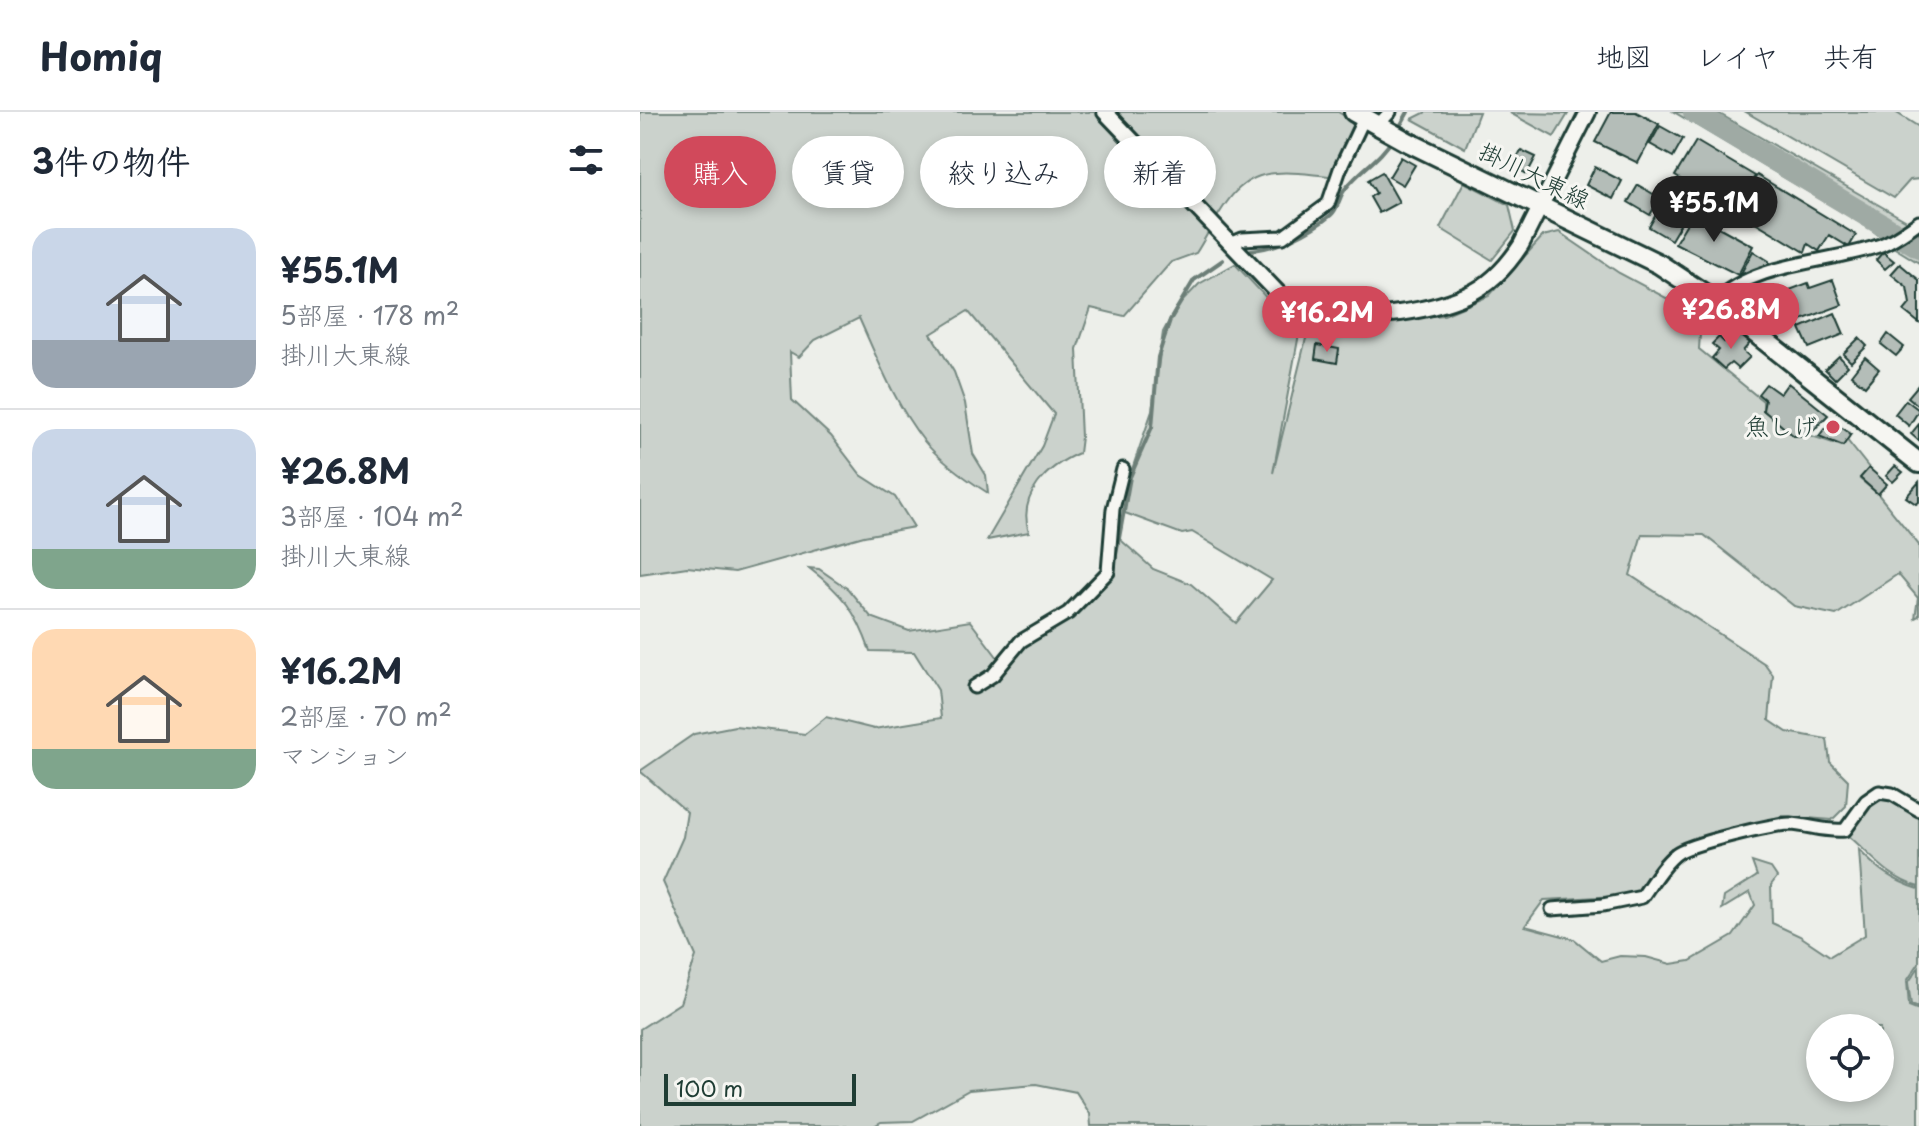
<!DOCTYPE html>
<html lang="ja">
<head>
<meta charset="utf-8">
<style>
	body { margin:0; font-family:"Playpen Sans","Klee One",sans-serif; background:#f2f2f3; color:#1f2937; height:100vh; display:flex; flex-direction:column; font-size:30px; white-space:nowrap }
	* { box-sizing:border-box; margin:0 }
	p { font-size:26px; color:#747a83 }
	.icon { flex:none; width:44px; height:44px; fill:none; stroke:currentColor; stroke-width:2; stroke-linecap:round; stroke-linejoin:round }
	.map { position:relative; flex:1; overflow:hidden }
	.panel { display:flex; flex-direction:column; background:#fff; width:640px }
	.panel>* { flex:none }
	.banner { position:absolute; left:24px; top:24px; width:760px; height:72px; display:flex; gap:16px }
	.controls { position:absolute; left:1166px; top:902px; display:grid; gap:16px }
	.controls a { display:grid; place-items:center; width:88px; height:88px; border-radius:50%; background:#fff; box-shadow:0 4px 12px #0003; font-size:40px }
	.scale { position:absolute; left:24px; bottom:20px; width:192px; box-sizing:border-box; padding-left:8px; border:4px solid #1f3d34; border-top:0; font-size:22px; line-height:28px; white-space:nowrap; color:#1f3d34; -webkit-text-stroke:6px #f6f6f2; paint-order:stroke }
	.price { position:absolute; translate:-50% -68px; padding:0 18px; border-radius:28px; background:#d1495b; color:#fff; font-size:26px; line-height:52px; filter:drop-shadow(0 2px 4px #0008) }
	.price::after { content:''; position:absolute; left:50%; top:48px; width:24px; height:18px; margin-left:-12px; background:inherit; clip-path:polygon(0 0,100% 0,50% 100%) }
	.price.selected { background:#222; color:#fff }
	ul { padding:0; list-style:none }
	li { display:flex; align-items:center; gap:24px; height:200px; padding:0 32px }
	li+li { border-top:2px solid #e0e1e3 }
	li span { display:grid; place-items:center; flex:none; width:224px; height:160px; border-radius:24px; color:#555 }
	li>.icon { margin-inline-start:auto }
	span .icon { width:96px; height:96px; fill:#fffc; stroke-width:1 }
	li b { font-size:34px }
	h2 { display:flex; justify-content:space-between; align-items:center; height:96px; padding:0 32px; font-size:34px }
	.pill { padding:0 28px; border-radius:36px; background:#fff; box-shadow:0 4px 12px #0003; font-size:28px; line-height:72px }
	.pill.selected { background:#d1495b; color:#fff }
	header { display:flex; align-items:center; gap:48px; box-sizing:border-box; height:112px; padding:0 40px; background:#fff; border-bottom:2px solid #e0e1e3 }
	header strong { font-size:38px }
	nav { display:flex; gap:44px; margin-inline-start:auto; font-size:28px }
	main { display:flex; flex:1; min-height:0 }
	.map>svg:first-child { display:block }
	.green { fill:#cbd2cc; stroke:#758880; stroke-width:2; fill-rule:evenodd }
	.lines { fill:none; stroke-linecap:round; stroke-linejoin:round }
	.stream { stroke:#6c7e77; stroke-width:4 }
	.river { stroke:#9faaa4; stroke-width:22 }
	.building { fill:#b4bdb8; stroke:#1f3d34; stroke-width:2 }
	.minor-casing { stroke:#1f3d34; stroke-width:17 }
	.tertiary-casing { stroke:#1f3d34; stroke-width:20 }
	.primary-casing { stroke:#1f3d34; stroke-width:24 }
	.minor { stroke:#f6f6f2; stroke-width:11 }
	.tertiary { stroke:#f6f6f2; stroke-width:14 }
	.primary { stroke:#f6f6f2; stroke-width:18 }
	.poi-dot { fill:#d1495b; stroke:#f6f6f2; stroke-width:3 }
	.labels { text-anchor:middle; stroke-width:6; stroke-linejoin:round; paint-order:stroke }
	.street-label { font-size:24px; fill:#1f3d34; stroke:#f6f6f2 }
	.poi-label { font-size:24px; fill:#1f3d34; stroke:#f6f6f2; text-anchor:end }
</style>
</head>
<body>
<header>
<strong>Homiq</strong>
<nav><a>地図</a><a>レイヤ</a><a>共有</a></nav>
</header>
<main>
<section class="panel">
<h2>3件の物件<svg class="icon" aria-label="filters" viewBox="0 0 24 24"><path d="M4 7h16M4 17h16"/><circle cx="9" cy="7" r="2"/><circle cx="15" cy="17" r="2"/></svg></h2>
<ul>
<li><span style="background:linear-gradient(#c9d6e8 70%,#9aa5b1 0)"><svg class="icon" aria-label="home" viewBox="0 0 24 24"><path d="M3 11l9-7 9 7M6 9v11h12V9"/></svg></span><div><b>¥55.1M</b><p>5部屋 · 178 m²</p><p>掛川大東線</p></div></li>
<li><span style="background:linear-gradient(#c9d6e8 75%,#7fa58c 0)"><svg class="icon" aria-label="home" viewBox="0 0 24 24"><path d="M3 11l9-7 9 7M6 9v11h12V9"/></svg></span><div><b>¥26.8M</b><p>3部屋 · 104 m²</p><p>掛川大東線</p></div></li>
<li><span style="background:linear-gradient(#ffd9b3 75%,#7fa58c 0)"><svg class="icon" aria-label="home" viewBox="0 0 24 24"><path d="M3 11l9-7 9 7M6 9v11h12V9"/></svg></span><div><b>¥16.2M</b><p>2部屋 · 70 m²</p><p>マンション</p></div></li>
</ul>
</section>
<div class="map">
<svg width="1279" height="1014" viewBox="0 0 1279 1014">
	<rect width="100%" height="100%" fill="#edefea"/>
	<filter id="ink" filterUnits="userSpaceOnUse"><feTurbulence type="fractalNoise" baseFrequency=".0125" numOctaves="2"/><feDisplacementMap in="SourceGraphic" scale="16" xChannelSelector="R" yChannelSelector="G"/><feConvolveMatrix kernelMatrix="1 2 1 2 8 2 1 2 1" color-interpolation-filters="sRGB"/></filter>
	<g filter="url(#ink)">
		<g class="green">
			<path d="M0 0H698L713 9 714 13 692 64C674 63 654 59 636 61 591 63 577 109 556 141L531 150 484 204 451 196 437 237 441 325 439 341C408 354 377 383 389 420L347 428 402 334 414 302 328 199 291 222 314 260 325 291 333 342 346 363 348 381C326 367 300 349 284 329 255 292 238 248 219 206L175 228 159 245 150 240 152 288 191 324 221 363 255 385 274 415 224 424 95 460 47 455 0 462Z"/>
			<polygon points="786,0 839,0 825,36 772,7"/>
			<polygon points="1034,0 1076,0 1279,116 1279,151 1253,135 1232,118"/>
			<polygon points="1106,0 1255,0 1279,15 1279,67 1270,68 1254,86"/>
			<polygon points="870,1 928,2 914,25"/>
			<polygon points="824,70 869,93 875,119 852,148 800,116"/>
			<path d="M919 120 979 161 1049 198 1061 208 1059 237 1123 289V298L1154 324 1169 323 1202 334 1206 327 1229 356 1220 367 1238 382 1279 433V504L1275 506 1278 486 1258 462 1196 503 1154 494 1064 423 1002 422 990 463 1125 552 1133 563 1129 608 1147 620 1187 627 1190 650 1208 668 1206 694 1192 708 1142 704 1031 736 997 783 904 788 885 814 934 827 961 849 980 844 1006 845 1031 852 1050 849 1093 824 1115 793 1110 780 1082 797 1084 785 1117 764 1112 750 1131 756 1137 765 1131 773 1132 811 1160 824 1190 844 1225 823 1219 738C1237 757 1253 769 1279 777V851L1267 869 1269 894 1279 898V1014H451L450 1002 436 980 396 972 329 978 273 1009 241 1010 234 1014H0V917L40 891 56 844 23 770 43 725 47 700 0 659 54 622 95 614 165 622 186 605 234 617 301 606 298 578 274 540 230 539C216 499 203 482 169 456L179 457 208 477 231 505 269 519 330 509 358 546 428 501 468 460 472 420 513 457 551 472 596 511 632 468 552 420 542 422 485 401 487 372 512 299 523 220 536 196 559 172 595 152 632 192 662 206 633 361 671 206 706 212 804 203 849 184 903 124ZM1180 916H1240V976H1180Z"/>
			<path d="M1245 686 1279 703V775C1248 766 1232 744 1209 724L1228 695Z"/>
			<polygon points="1279,855 1279,896 1271,893 1268,871"/>
		</g>
		<g class="lines">
			<g class="stream">
				<polyline points="758,18 768,0"/>
				<path d="M611 138C636 137 672 119 691 103 699 96 699 83 706 76 721 57 741 47 753 26"/>
				<polyline points="474,454 490,365 512,315 518,245 530,208 554,168 583,148"/>
			</g>
			<polyline class="river" points="1054,0 1279,135"/>
		</g>
		<g class="building">
			<polygon points="971,0 996,0 1019,12 998,51 955,30"/>
			<polygon points="1020,14 1043,27 1033,45 1010,32"/>
			<polygon points="1056,29 1115,64 1094,99 1035,64"/>
			<polygon points="881,38 896,45 887,62 873,54"/>
			<polygon points="761,45 775,53 763,73 749,65"/>
			<polygon points="955,55 982,69 973,87 946,73"/>
			<polygon points="742,60 759,90 739,101 730,85 736,81 728,68"/>
			<polygon points="1117,63 1216,123 1209,135 1189,123 1179,139 1168,132 1165,140 1095,98"/>
			<polygon points="998,73 1020,86 1010,103 988,90"/>
			<polygon points="1024,88 1047,101 1031,128 1009,115"/>
			<polygon points="1053,101 1113,134 1098,163 1035,131"/>
			<polygon points="1113,139 1129,149 1129,152 1099,165"/>
			<polygon points="1243,140 1254,149 1245,157 1236,148"/>
			<polygon points="1260,152 1279,168 1279,211 1264,199 1270,192 1267,175 1251,162"/>
			<polygon points="1193,168 1202,193 1137,217 1128,193 1134,191 1131,185 1168,171 1170,176"/>
			<polygon points="1195,201 1204,222 1169,236 1160,216"/>
			<polygon points="1095,217 1110,231 1103,239 1110,245 1098,257 1091,251 1084,257 1072,246 1079,238 1072,232 1079,225 1084,230"/>
			<polygon points="1248,222 1264,235 1256,244 1241,232"/>
			<polygon points="1219,226 1227,234 1211,250 1203,242"/>
			<polygon points="677,233 699,237 697,251 675,247"/>
			<polygon points="1199,244 1208,254 1195,267 1185,257"/>
			<polygon points="1225,245 1239,257 1225,274 1211,263"/>
			<polygon points="1148,271 1188,303 1169,323 1154,324 1123,298 1125,288 1118,282 1126,272 1140,282"/>
			<polygon points="1279,272 1279,294 1268,285"/>
			<polygon points="1266,288 1279,298 1269,314 1255,302"/>
			<polygon points="1191,308 1211,322 1203,334 1179,324"/>
			<polygon points="1279,312 1279,329 1271,322"/>
			<polygon points="1255,354 1263,360 1253,370 1246,364"/>
			<polygon points="1229,356 1247,372 1238,382 1220,366"/>
			<polygon points="1279,370 1279,390 1276,392 1266,385"/>
		</g>
		<g class="lines">
			<g class="minor-casing">
				<g id="minor">
					<polyline points="737,14 750,0"/>
					<polyline points="590,132 602,127 643,125 688,92 700,57 726,2"/>
					<path d="M1075 189C1118 149 1187 152 1241 133 1254 128 1267 118 1279 110"/>
					<polyline points="334,575 353,563 381,529 428,501 468,460 473,397 483,357"/>
					<path d="M912 797 963 793 1002 785C1012 771 1022 753 1036 742 1048 732 1133 712 1150 712 1170 713 1184 720 1205 718L1226 689 1239 680 1252 682 1279 698"/>
				</g>
			</g>
			<g class="tertiary-casing">
				<path id="tertiary" d="M465 0 640 183C650 188 659 193 668 197 711 212 786 201 827 183 850 173 868 153 881 133L948 0"/>
			</g>
			<g class="primary-casing">
				<polyline id="primary" points="714,0 768,30 1019,152 1075,189 1279,351"/>
			</g>
			<use href="#minor" class="minor"/>
			<use href="#tertiary" class="tertiary"/>
			<use href="#primary" class="primary"/>
		</g>
	</g>
	<circle class="poi-dot" cx="1193" cy="315" r="8"/>
	<g class="labels">
		<g class="street-label">
			<text transform="translate(894 64) rotate(26)" y="8">掛川大東線</text>
		</g>
		<g class="poi-label">
			<text x="1177" y="323">魚しげ</text>
		</g>
	</g>
</svg>
<div class="controls">
<a><svg class="icon" aria-label="locate" viewBox="0 0 24 24"><circle cx="12" cy="12" r="6"/><path d="M12 2v4M12 18v4M2 12h4M18 12h4"/></svg></a>
</div>
<div class="scale">100 m</div>
<b class="price selected" style="left:1074px;top:132px">¥55.1M</b>
<b class="price" style="left:1091px;top:239px">¥26.8M</b>
<b class="price" style="left:687px;top:242px">¥16.2M</b>
<div class="banner">
<a class="pill selected">購入</a>
<a class="pill">賃貸</a>
<a class="pill">絞り込み</a>
<a class="pill">新着</a>
</div>
</div>
</main>
</body>
</html>
